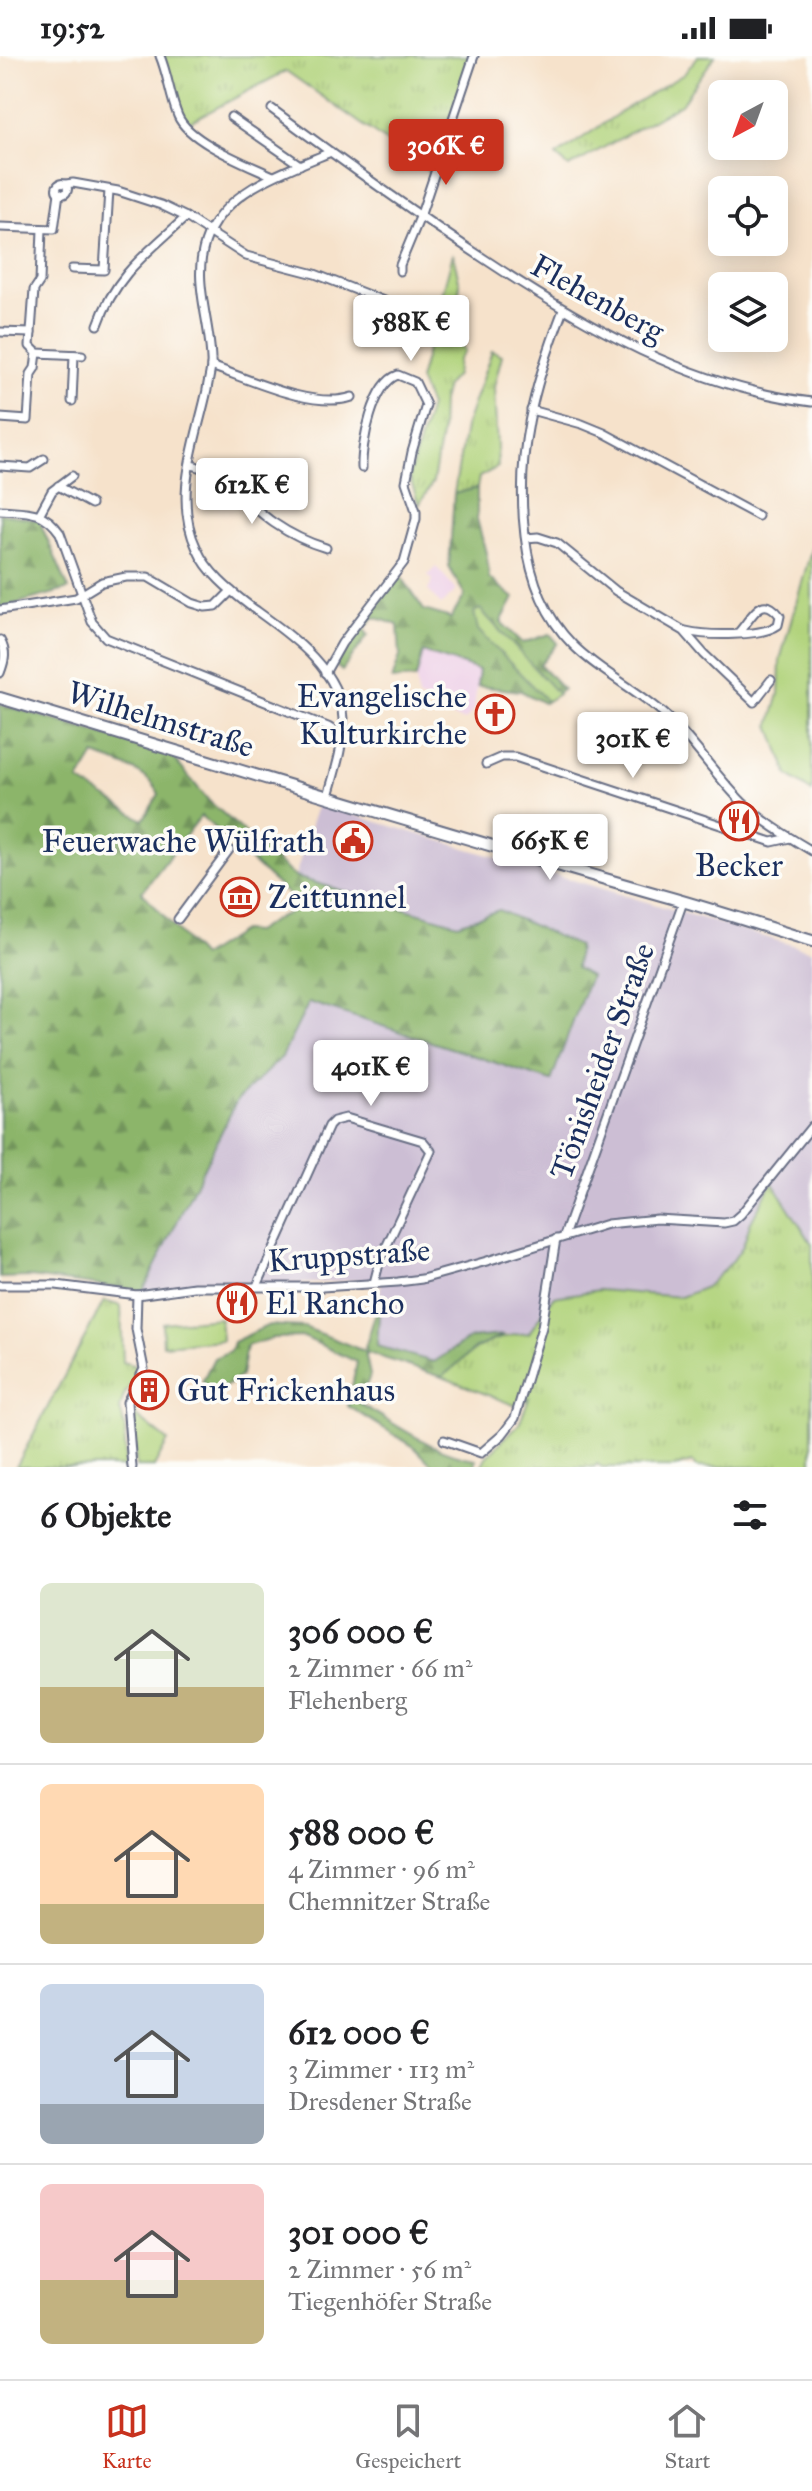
<!DOCTYPE html>
<html lang="de">
<head>
<meta charset="utf-8">
<style>
	body { margin:0; font-family:"IM FELL Great Primer",serif; background:#f6f6f6; color:#202124; height:100vh; display:flex; flex-direction:column; font-size:30px; white-space:nowrap }
	* { box-sizing:border-box; margin:0 }
	p { font-size:26px; color:#757577 }
	.icon { flex:none; width:44px; height:44px; fill:none; stroke:currentColor; stroke-width:2; stroke-linecap:round; stroke-linejoin:round }
	.map { position:relative; height:1411px; overflow:hidden }
	.panel { display:flex; flex-direction:column; background:#fff; flex:1 }
	.panel>* { flex:none }
	.needle { width:52px; rotate:221deg }
	.tools { position:absolute; left:708px; top:24px; display:grid; gap:16px }
	.tools a { display:grid; place-items:center; width:80px; height:80px; border-radius:12px; background:#fff; box-shadow:0 4px 20px #0003; font-size:40px }
	.price { position:absolute; translate:-50% -68px; padding:0 18px; border-radius:8px; background:#fff; color:#222; font-size:26px; line-height:52px; filter:drop-shadow(0 2px 4px #0008) }
	.price::after { content:''; position:absolute; left:50%; top:48px; width:24px; height:18px; margin-left:-12px; background:inherit; clip-path:polygon(0 0,100% 0,50% 100%) }
	.price.on { background:#c8321e; color:#fff }
	ul { padding:0; list-style:none }
	li { display:flex; align-items:center; gap:24px; height:200px; padding:0 40px }
	li+li { border-top:2px solid #e0e0e0 }
	li span { display:grid; place-items:center; flex:none; width:224px; height:160px; border-radius:12px; color:#555 }
	li>.icon { margin-inline-start:auto }
	span .icon { width:96px; height:96px; fill:#fffc; stroke-width:1 }
	li b { font-size:34px }
	h2 { display:flex; justify-content:space-between; align-items:center; height:96px; padding:0 40px; font-size:34px }
	.status { display:flex; justify-content:space-between; align-items:center; height:56px; padding:0 40px; background:#fff; direction:ltr }
	.status svg { height:22px; fill:currentColor }
	.tabs { display:flex; justify-content:space-around; align-items:center; height:112px; border-top:2px solid #e0e0e0; background:#fff; font-size:22px; color:#757577 }
	.tabs a { display:grid; justify-items:center; gap:4px }
	.tabs .on { color:#c8321e }
	.map>svg:first-child { display:block }
	.built { fill:#eed0e8 }
	.industrial { fill:#ccbed4 }
	.grass { fill:url(#grass-tufts); stroke:#66816c; stroke-width:2 }
	.forest { fill:url(#forest-firs); stroke:#547264; stroke-width:2; fill-rule:evenodd }
	.green { fill:#b1d37b; stroke:#66816c; stroke-width:2 }
	.lines { fill:none; stroke-linecap:round; stroke-linejoin:round }
	.minor-casing { stroke:#686e84; stroke-width:11 }
	.secondary-casing { stroke:#686e84; stroke-width:14 }
	.minor { stroke:#fff; stroke-width:7 }
	.secondary { stroke:#fff; stroke-width:10 }
	.labels { text-anchor:middle; stroke-width:7; stroke-linejoin:round; paint-order:stroke }
	.street-label { font-size:32px; fill:#1b2f5e; stroke:#fdfcf7 }
	.poi-label { font-size:32px; fill:#1b2f5e; stroke:#fdfcf7; text-anchor:start }
</style>
</head>
<body>
<div class="status"><b>19:52</b><svg viewBox="0 0 49 12"><path d="M0 12V9h3v3zM5 12V6h3v6zM10 12V3h3v9zM15 12V0h3v12zM26 1h20v11H26zM47 4h2v5h-2z"/></svg></div>
<div class="map">
<svg width="812" height="1411" viewBox="0 0 812 1411">
	<defs>
		<pattern id="grass-tufts" width="24" height="20" patternUnits="userSpaceOnUse" patternTransform="scale(2)"><rect width="24" height="20" fill="#b1d37b"/><path d="M3 7l-1-3M5 7V3M7 7l1-3M15 17l-1-3M17 17v-4M19 17l1-3" fill="none" stroke="#98b56d"/></pattern>
		<pattern id="forest-firs" width="22" height="20" patternUnits="userSpaceOnUse" patternTransform="scale(2)"><rect width="22" height="20" fill="#8cb56b"/><path d="M5 1l3.5 6h-7zM16 11l3.5 6h-7z" fill="#72945b"/></pattern>
	</defs>
	<rect width="100%" height="100%" fill="#fdfcf7"/>
	<filter id="ink" filterUnits="userSpaceOnUse"><feTurbulence type="fractalNoise" baseFrequency=".0125" numOctaves="2"/><feDisplacementMap in="SourceGraphic" scale="16" xChannelSelector="R" yChannelSelector="G"/><feConvolveMatrix kernelMatrix="1 2 1 2 8 2 1 2 1" color-interpolation-filters="sRGB"/></filter>
	<filter id="wash" filterUnits="userSpaceOnUse"><feTurbulence type="fractalNoise" baseFrequency=".006" numOctaves="4" result="noise"/><feDisplacementMap in="SourceGraphic" scale="32" xChannelSelector="R" yChannelSelector="G"/><feGaussianBlur stdDeviation="1.8" result="paint"/><feColorMatrix in="noise" values="0 0 0 0 0 0 0 0 0 0 0 0 0 0 0 0 0 1.4 0 .05"/><feComposite in="paint" operator="in"/></filter>
	<g filter="url(#wash)">
		<rect width="100%" height="100%" fill="#f6e2cb"/>
		<g class="built">
			<polygon points="436,511 457,534 441,549 428,534 433,524 428,519"/>
			<polygon points="422,596 479,614 474,653 465,665 445,659 447,650 418,642 416,622"/>
		</g>
		<polygon class="industrial" points="317,748 812,895 812,1188 773,1127 750,1168 743,1190 731,1207 706,1231 681,1241 599,1234 529,1277 470,1282 434,1306 377,1290 381,1222 316,1227 193,1229 143,1235 237,1044 282,1001 309,946 550,1024 590,921 500,854 458,868 295,821"/>
		<g class="grass">
			<polygon points="162,0 471,0 434,119 286,15 186,68 170,19"/>
			<polygon points="698,0 715,0 681,48 569,111 556,100 622,55 684,18"/>
			<polygon points="453,198 460,229 451,276 465,295 458,304 456,319 446,330 442,345 441,379 433,426 419,449 409,420 430,350 419,324"/>
			<polygon points="492,295 502,299 494,330 498,411 479,421 477,432 454,438 465,371"/>
			<path d="M772 1126 812 1188V1411H697L692 1406 675 1411H602L597 1408 594 1411H481L486 1401 519 1368 529 1342 516 1350 442 1321C473 1294 486 1281 529 1277L553 1241 599 1234 681 1241 706 1231 731 1207 743 1190 750 1168Z"/>
			<polygon points="104,1245 121,1250 123,1306 139,1311 137,1319 124,1339 120,1353 125,1372 125,1411 16,1411"/>
		</g>
		<g class="forest">
			<polygon points="477,432 477,463 487,501 489,522 514,542 501,566 523,587 550,578 558,587 540,609 563,633 544,647 521,635 477,630 479,614 423,596 416,622 392,624 400,600 398,569 374,561 364,573 368,579 342,615 335,609 355,573 401,520 424,554 451,562 465,539 449,511 454,438"/>
			<polygon points="0,457 39,464 69,533 0,552"/>
			<path d="M0 648 170 698 209 745 295 821 458 868 499 854 578 890 576 912 590 920 551 1025 309 946 282 1001 237 1044 143 1235 30 1221 0 1222ZM95 699C117 708 149 714 159 738L143 764 79 725ZM201 760 299 848 292 856 279 861 255 876 242 875 201 901 142 836Z"/>
			<path d="M380 1243 377 1290 434 1306 470 1282 504 1279 476 1292 442 1321 365 1296 370 1319 360 1348C397 1368 434 1398 476 1403L475 1411H434L414 1391 348 1350 357 1306 304 1281 273 1282 246 1290 241 1320 217 1336 202 1326 214 1302 230 1295 233 1286 269 1269 304 1271 364 1295Z"/>
		</g>
		<g class="green">
			<polygon points="812,491 812,736 788,719 770,669 779,638 780,604"/>
			<polygon points="480,553 558,638 547,645 478,574 474,556"/>
			<polygon points="220,1262 222,1284 163,1289 162,1267"/>
			<polygon points="133,1357 168,1385 154,1411 136,1411"/>
		</g>
	</g>
	<g filter="url(#ink)">
		<g class="lines">
			<g class="minor-casing">
				<g id="minor">
					<path d="M160 0C168 19 170 41 178 60 189 86 248 108 273 120"/>
					<path d="M272 53C342 105 413 156 486 204 587 271 690 331 812 346"/>
					<polyline points="231,61 300,109"/>
					<circle cx="62" cy="133" r="5.5"/>
					<polyline points="66,128 73,127 118,135 161,149 186,161 246,200 315,218 389,247"/>
					<polyline points="0,171 54,173 59,137"/>
					<polyline points="72,213 104,214 109,134"/>
					<polyline points="400,215 400,209 420,161 474,0"/>
					<path d="M563 254C534 330 515 397 525 480 530 521 543 559 573 589 602 618 641 635 670 663 696 689 716 720 742 746 763 766 787 780 812 795"/>
					<path d="M98 269C115 219 148 196 186 161"/>
					<polyline points="0,276 31,277"/>
					<polyline points="37,297 82,299"/>
					<path d="M211 310C249 323 313 354 352 341"/>
					<polyline points="72,345 74,299"/>
					<polyline points="531,354 582,368 604,377 758,460"/>
					<polyline points="0,362 28,364 31,318 35,312 37,297 30,290 34,234 40,225 42,173"/>
					<path d="M190 409C215 411 252 452 274 467 290 478 306 486 326 492"/>
					<polyline points="0,410 30,412 44,403"/>
					<polyline points="58,430 91,448"/>
					<path d="M0 454C28 456 43 453 60 477L92 566 106 582 328 671 341 679"/>
					<polyline points="40,457 52,435 72,420"/>
					<polyline points="526,482 538,481 557,487 616,535 684,575 704,598 754,646 771,624"/>
					<polyline points="0,554 76,542 102,526 126,521 148,521 192,547 205,551 216,550 231,535"/>
					<path d="M686 575C706 580 762 581 778 569L780 560C761 535 752 562 739 576"/>
					<path d="M0 584C7 596 5 604 0 617"/>
					<path d="M325 617 342 587 404 506 416 463V455L406 426 412 396 426 349 415 326 398 319C373 327 361 389 362 412"/>
					<polyline points="486,708 502,701 515,701 772,786 790,782"/>
					<path d="M328 740C335 715 344 689 343 663 340 611 287 577 250 550 229 534 207 516 197 493 172 441 196 386 207 334 208 324 212 314 211 304 210 261 190 221 208 179 229 132 288 114 331 96"/>
					<polyline points="178,863 229,794"/>
					<polyline points="564,1180 683,846"/>
					<polyline points="0,1229 56,1229 137,1239 194,1231 322,1231 398,1226 422,1223 487,1205 607,1168 657,1163 724,1167 733,1165 741,1158 812,1070"/>
					<polyline points="257,1230 329,1070 334,1065 346,1062 423,1085 431,1095 380,1204 374,1227"/>
					<polyline points="444,1384 481,1397 502,1379 515,1362 542,1271 556,1183"/>
					<polyline points="132,1411 127,1346 144,1313 136,1273 137,1239"/>
				</g>
			</g>
			<g class="secondary-casing">
				<path id="secondary" d="M0 642C220 708 440 776 661 839 712 853 762 870 812 885"/>
			</g>
			<use href="#minor" class="minor"/>
			<use href="#secondary" class="secondary"/>
		</g>
	</g>
	<defs>
		<g id="church-ring" transform="scale(2)"><circle r="9.5" fill="#fdfcf7" stroke="#c8321e" stroke-width="1.5"/><path d="M-1.2-6h2.4v3.5h3.3v2.4h-3.3V6h-2.4V-.1h-3.3v-2.4h3.3Z" fill="#c8321e"/></g>
		<g id="restaurant-ring" transform="scale(2)"><circle r="9.5" fill="#fdfcf7" stroke="#c8321e" stroke-width="1.5"/><path d="M-5-6h1v4h1v-4h1v4h1v-4h1v5L-1.5 .5V6h-2V.5L-5-1ZM5-6V6H3V1.5H1.5Q1.5-4 5-6Z" fill="#c8321e"/></g>
		<g id="civic-ring" transform="scale(2)"><circle r="9.5" fill="#fdfcf7" stroke="#c8321e" stroke-width="1.5"/><path d="M-.6-6.5H3V-4.5H.6V-3L4-1V1h2V6H-6V1h2V-1L-.6-3ZM-1.2 2.5V6h2.4V2.5Z" fill="#c8321e"/></g>
		<g id="museum-ring" transform="scale(2)"><circle r="9.5" fill="#fdfcf7" stroke="#c8321e" stroke-width="1.5"/><path d="M0-6L6-3V-2H-6V-3ZM-5-1h2V3h-2ZM-1-1h2V3h-2ZM3-1h2V3H3ZM-6 4H6V6H-6Z" fill="#c8321e"/></g>
		<g id="building-ring" transform="scale(2)"><circle r="9.5" fill="#fdfcf7" stroke="#c8321e" stroke-width="1.5"/><path d="M-4-6H4V6H1V3H-1V6H-4ZM-2.5-4.3h1.7v1.8h-1.7ZM.8-4.3h1.7v1.8H.8ZM-2.5-1h1.7V.8h-1.7ZM.8-1h1.7V.8H.8Z" fill="#c8321e"/></g>
	</defs>
	<g fill-rule="evenodd">
		<use href="#church-ring" x="495" y="658"/>
		<use href="#restaurant-ring" x="739" y="765"/>
		<use href="#civic-ring" x="353" y="785"/>
		<use href="#museum-ring" x="240" y="841"/>
		<use href="#restaurant-ring" x="237" y="1247"/>
		<use href="#building-ring" x="149" y="1334"/>
	</g>
	<g class="labels">
		<g class="street-label">
			<text transform="translate(598 242) rotate(29)" y="11">Flehenberg</text>
			<text transform="translate(161 663) rotate(17)" y="11">Wilhelmstraße</text>
			<text transform="translate(602 1005) rotate(-70)" y="11">Tönisheider Straße</text>
			<text transform="translate(349 1199) rotate(-4)" y="11">Kruppstraße</text>
		</g>
		<g class="poi-label">
			<text x="467" y="651" text-anchor="end">Evangelische<tspan x="467" dy="37">Kulturkirche</tspan></text>
			<text x="325" y="796" text-anchor="end">Feuerwache Wülfrath</text>
			<text x="739" y="820" text-anchor="middle">Becker</text>
			<text x="268" y="852">Zeittunnel</text>
			<text x="265" y="1258">El Rancho</text>
			<text x="177" y="1345">Gut Frickenhaus</text>
		</g>
	</g>
</svg>
<div class="tools">
<a><svg class="needle" viewBox="-14 -14 28 28"><path d="M0-13l5 13h-10z" fill="#e53935"/><path d="M0 13l5-13h-10z" fill="#757577"/></svg></a>
<a><svg class="icon" aria-label="locate" viewBox="0 0 24 24"><circle cx="12" cy="12" r="6"/><path d="M12 2v4M12 18v4M2 12h4M18 12h4"/></svg></a>
<a><svg class="icon" aria-label="layers" viewBox="0 0 24 24"><path d="M12 4l9 5-9 5-9-5zM3 14l9 5 9-5"/></svg></a>
</div>
<b class="price on" style="left:446px;top:131px">306K €</b>
<b class="price" style="left:411px;top:307px">588K €</b>
<b class="price" style="left:252px;top:470px">612K €</b>
<b class="price" style="left:633px;top:724px">301K €</b>
<b class="price" style="left:550px;top:826px">665K €</b>
<b class="price" style="left:371px;top:1052px">401K €</b>
</div>
<section class="panel">
<h2>6 Objekte<svg class="icon" aria-label="filters" viewBox="0 0 24 24"><path d="M4 7h16M4 17h16"/><circle cx="9" cy="7" r="2"/><circle cx="15" cy="17" r="2"/></svg></h2>
<ul>
<li><span style="background:linear-gradient(#dfe7d0 65%,#c2b280 0)"><svg class="icon" aria-label="home" viewBox="0 0 24 24"><path d="M3 11l9-7 9 7M6 9v11h12V9"/></svg></span><div><b>306 000 €</b><p>2 Zimmer · 66 m²</p><p>Flehenberg</p></div></li>
<li><span style="background:linear-gradient(#ffd9b3 75%,#c2b280 0)"><svg class="icon" aria-label="home" viewBox="0 0 24 24"><path d="M3 11l9-7 9 7M6 9v11h12V9"/></svg></span><div><b>588 000 €</b><p>4 Zimmer · 96 m²</p><p>Chemnitzer Straße</p></div></li>
<li><span style="background:linear-gradient(#c9d6e8 75%,#9aa5b1 0)"><svg class="icon" aria-label="home" viewBox="0 0 24 24"><path d="M3 11l9-7 9 7M6 9v11h12V9"/></svg></span><div><b>612 000 €</b><p>3 Zimmer · 113 m²</p><p>Dresdener Straße</p></div></li>
<li><span style="background:linear-gradient(#f6c9c9 60%,#c2b280 0)"><svg class="icon" aria-label="home" viewBox="0 0 24 24"><path d="M3 11l9-7 9 7M6 9v11h12V9"/></svg></span><div><b>301 000 €</b><p>2 Zimmer · 56 m²</p><p>Tiegenhöfer Straße</p></div></li>
</ul>
</section>
<nav class="tabs">
<a class="on"><svg class="icon" aria-label="map" viewBox="0 0 24 24"><path d="M3 6l6-2 6 2 6-2v14l-6 2-6-2-6 2zM9 4v14M15 6v14"/></svg>Karte</a>
<a><svg class="icon" aria-label="saved" viewBox="0 0 24 24"><path d="M7 4h10v16l-5-4-5 4z"/></svg>Gespeichert</a>
<a><svg class="icon" aria-label="home" viewBox="0 0 24 24"><path d="M3 11l9-7 9 7M6 9v11h12V9"/></svg>Start</a>
</nav>
</body>
</html>
